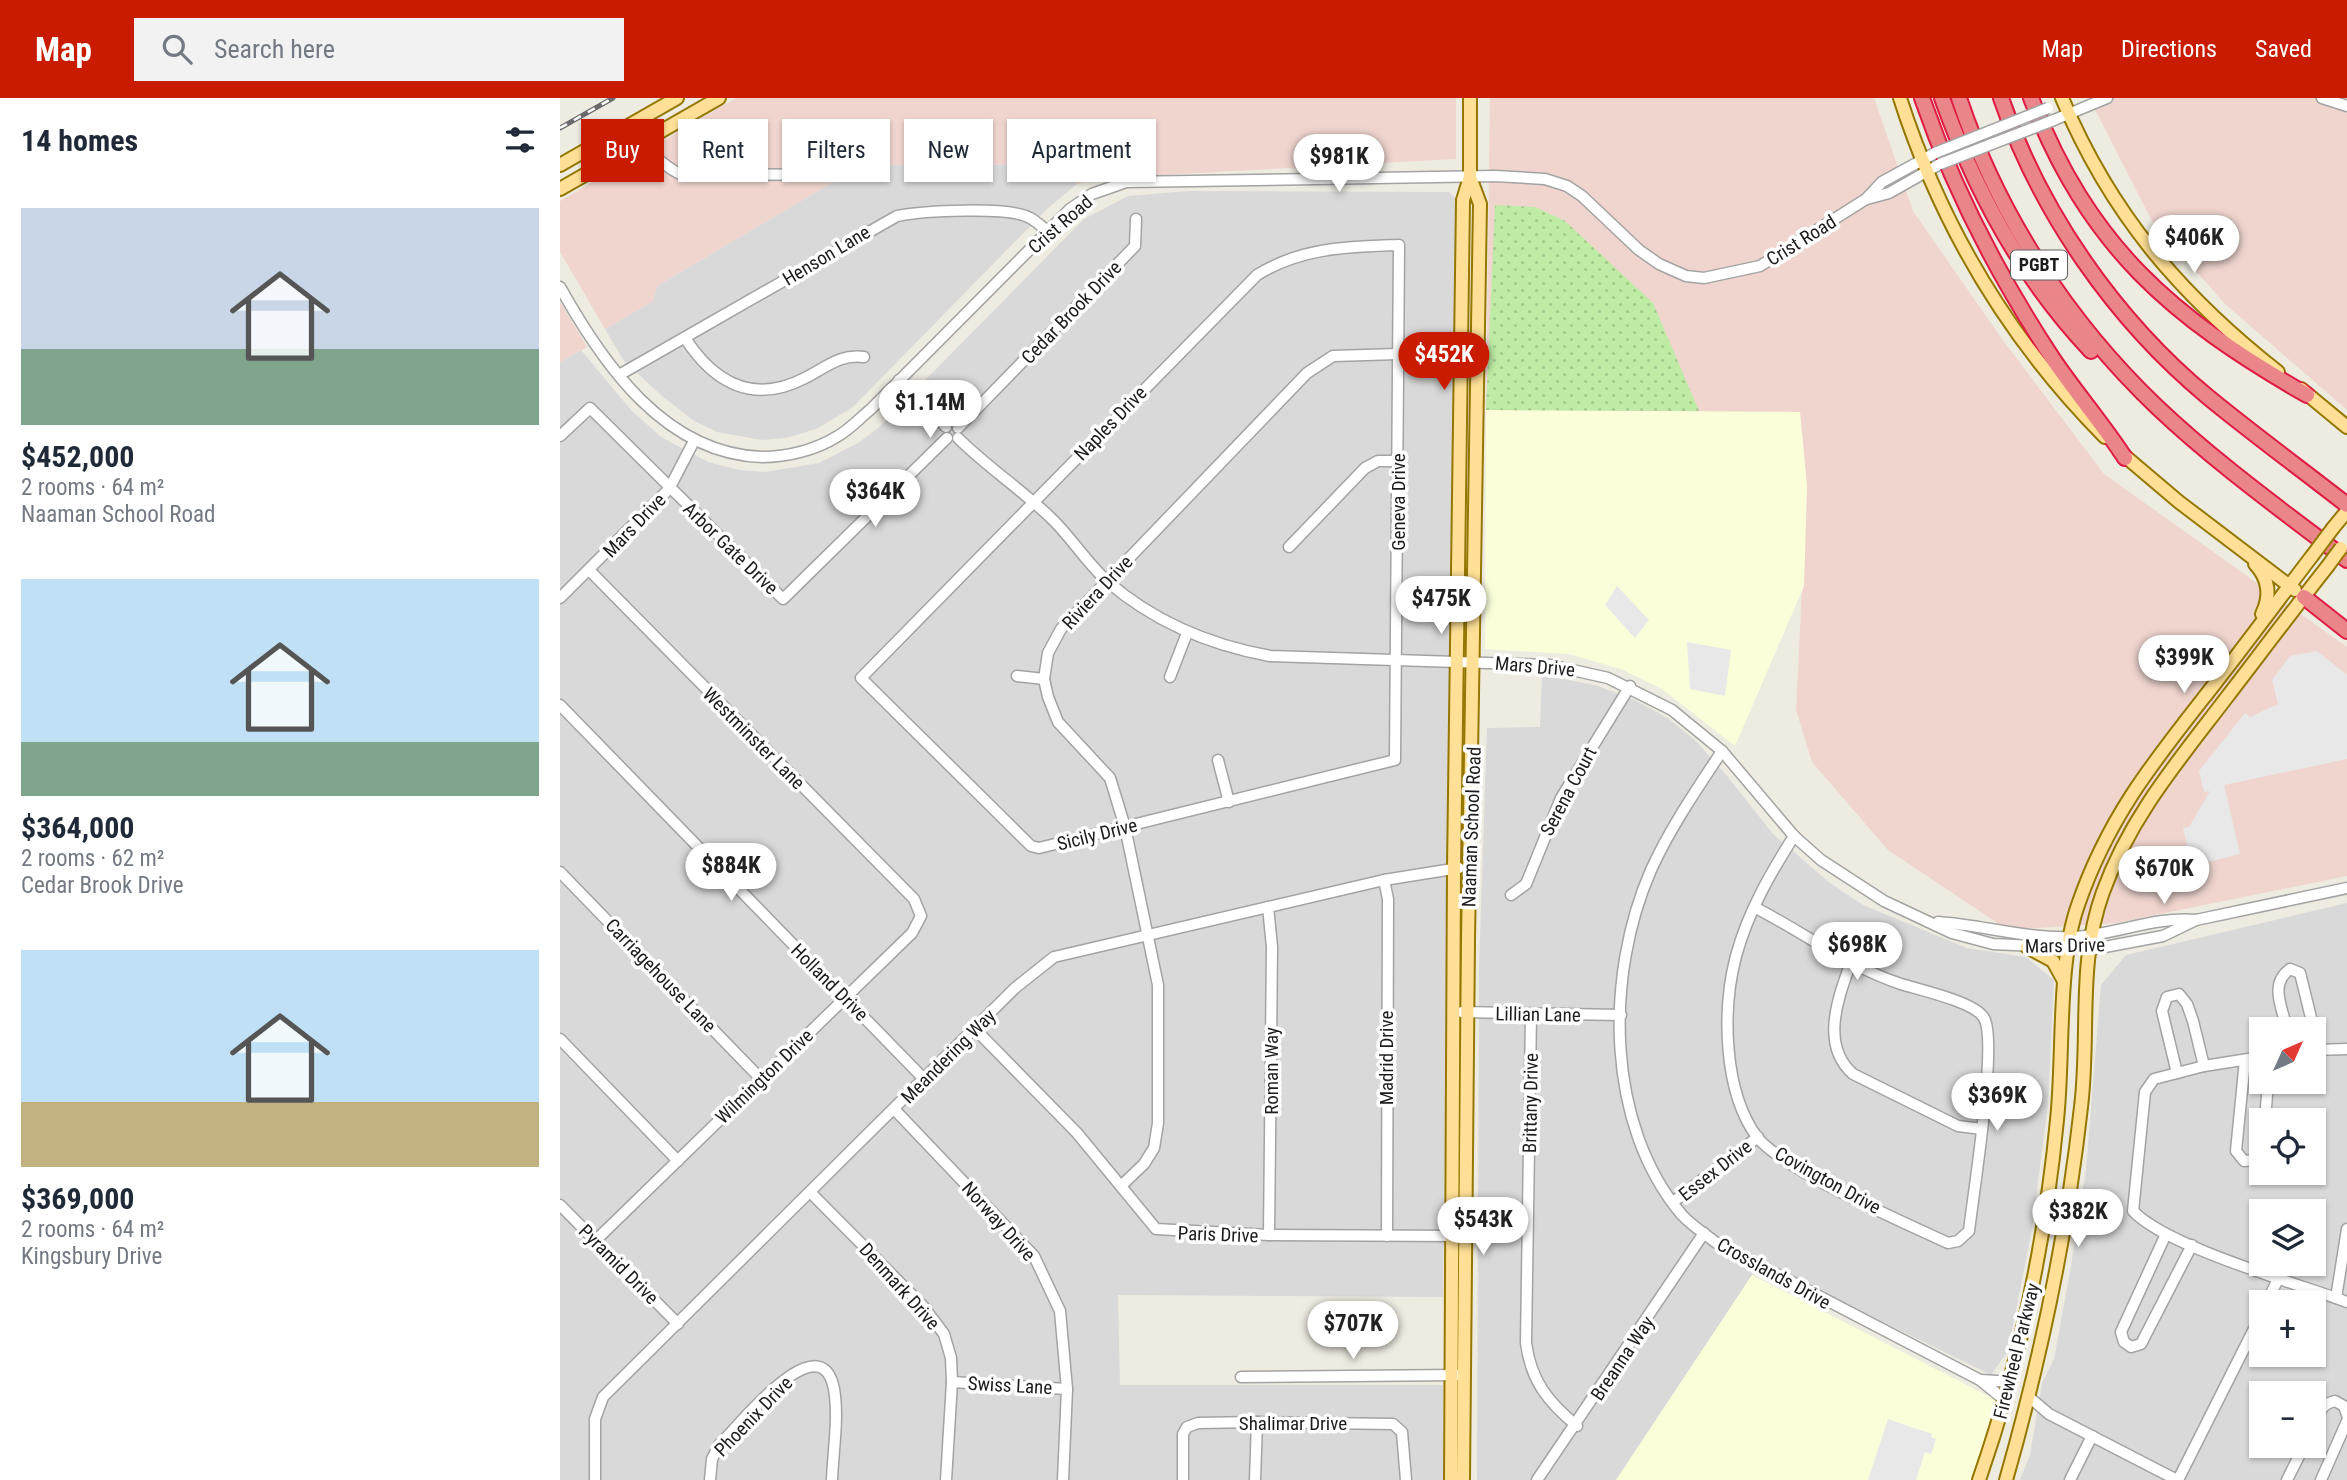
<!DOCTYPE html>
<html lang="en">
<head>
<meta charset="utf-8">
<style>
	body { margin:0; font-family:"Roboto Condensed",sans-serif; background:#f2f2f3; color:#1f2937; height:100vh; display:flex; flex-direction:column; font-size:26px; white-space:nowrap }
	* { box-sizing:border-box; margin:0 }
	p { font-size:23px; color:#747a83 }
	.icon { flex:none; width:38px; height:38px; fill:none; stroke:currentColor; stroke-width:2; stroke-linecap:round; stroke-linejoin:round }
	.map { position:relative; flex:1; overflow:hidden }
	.drawer { display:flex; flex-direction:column; background:#fff; width:560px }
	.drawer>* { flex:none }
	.guide { position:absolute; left:21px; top:21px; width:665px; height:63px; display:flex; gap:14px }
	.needle { width:46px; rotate:45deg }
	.buttons { position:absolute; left:1689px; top:919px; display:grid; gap:14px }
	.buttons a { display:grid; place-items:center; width:77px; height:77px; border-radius:0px; background:#fff; box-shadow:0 2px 5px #0004; font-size:35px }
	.price { position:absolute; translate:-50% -60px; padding:0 16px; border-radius:24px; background:#fff; color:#222; font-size:23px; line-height:46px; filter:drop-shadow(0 2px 4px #0008) }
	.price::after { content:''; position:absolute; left:50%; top:42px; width:21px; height:16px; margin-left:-10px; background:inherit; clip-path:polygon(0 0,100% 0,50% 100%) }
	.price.current { background:#c91b00; color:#fff }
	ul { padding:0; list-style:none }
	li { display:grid; align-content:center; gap:14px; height:371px; padding:0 21px }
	li span { display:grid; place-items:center; height:217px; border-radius:0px; color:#555 }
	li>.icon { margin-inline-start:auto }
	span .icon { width:126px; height:126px; fill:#fffc; stroke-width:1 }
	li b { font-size:30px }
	h2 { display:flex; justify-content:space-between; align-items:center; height:84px; padding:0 21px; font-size:30px }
	.pill { padding:0 24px; border-radius:0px; background:#fff; box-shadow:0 2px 5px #0004; font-size:24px; line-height:63px }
	.pill.current { background:#c91b00; color:#fff }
	header { display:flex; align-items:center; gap:42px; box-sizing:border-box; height:98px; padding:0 35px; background:#c91b00; color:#fff }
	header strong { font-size:33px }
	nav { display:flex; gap:38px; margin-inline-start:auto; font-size:24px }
	.search { width:490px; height:63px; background:#f2f2f3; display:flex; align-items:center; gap:18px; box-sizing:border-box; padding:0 24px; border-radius:0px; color:#747a83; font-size:26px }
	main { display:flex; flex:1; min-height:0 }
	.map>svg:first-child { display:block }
	.residential { fill:#dad9d9; fill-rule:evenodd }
	.commercial { fill:#f0d5cf }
	.education { fill:#faffda }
	.grass { fill:url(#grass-dots) }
	.parking { fill:#e8e8e8 }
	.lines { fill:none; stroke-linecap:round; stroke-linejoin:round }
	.minor-casing { stroke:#a3a3a3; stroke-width:13 }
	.major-casing { stroke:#957700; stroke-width:16 }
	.highway-casing { stroke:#df1c44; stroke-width:18 }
	.minor { stroke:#fff; stroke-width:10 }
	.major { stroke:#ffe096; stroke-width:12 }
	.highway { stroke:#ea858a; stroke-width:14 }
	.rail-casing { stroke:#6a6a6a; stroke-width:5 }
	.rail { stroke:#fff; stroke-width:2.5; stroke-dasharray:8; stroke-linecap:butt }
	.minor-bridge-casing { stroke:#a3a3a3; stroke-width:13; stroke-linecap:butt }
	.major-bridge-casing { stroke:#957700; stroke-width:16; stroke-linecap:butt }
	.minor-bridge { stroke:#fff; stroke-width:10 }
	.major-bridge { stroke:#ffe096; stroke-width:12 }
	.labels { text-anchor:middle; stroke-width:7; stroke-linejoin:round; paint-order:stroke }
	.shield { fill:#fff; stroke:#606060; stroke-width:2 }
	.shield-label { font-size:18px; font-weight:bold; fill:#1c1c1c }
	.street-label { font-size:19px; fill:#1c1c1c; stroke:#fff }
</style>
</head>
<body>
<header>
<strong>Map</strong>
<div class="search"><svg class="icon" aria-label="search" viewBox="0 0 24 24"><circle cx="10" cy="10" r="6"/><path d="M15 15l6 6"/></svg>Search here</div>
<nav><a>Map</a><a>Directions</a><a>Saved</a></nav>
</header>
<main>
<section class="drawer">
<h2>14 homes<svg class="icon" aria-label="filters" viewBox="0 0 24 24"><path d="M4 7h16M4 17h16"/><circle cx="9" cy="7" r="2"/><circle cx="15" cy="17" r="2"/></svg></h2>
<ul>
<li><span style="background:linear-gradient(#c9d6e8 65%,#7fa58c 0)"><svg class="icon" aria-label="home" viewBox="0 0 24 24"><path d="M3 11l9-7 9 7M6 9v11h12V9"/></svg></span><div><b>$452,000</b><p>2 rooms · 64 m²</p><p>Naaman School Road</p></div></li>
<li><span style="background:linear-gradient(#bfe0f5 75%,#7fa58c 0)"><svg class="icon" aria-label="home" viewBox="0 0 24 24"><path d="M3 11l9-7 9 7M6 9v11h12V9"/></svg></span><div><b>$364,000</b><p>2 rooms · 62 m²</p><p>Cedar Brook Drive</p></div></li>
<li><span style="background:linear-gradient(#bfe0f5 70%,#c2b280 0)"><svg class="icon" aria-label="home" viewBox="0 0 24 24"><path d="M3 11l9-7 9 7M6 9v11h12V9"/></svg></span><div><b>$369,000</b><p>2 rooms · 64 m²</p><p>Kingsbury Drive</p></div></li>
</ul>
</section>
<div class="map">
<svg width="1787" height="1382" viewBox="0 0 1787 1382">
	<defs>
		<pattern id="grass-dots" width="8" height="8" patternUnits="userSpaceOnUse" patternTransform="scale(1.75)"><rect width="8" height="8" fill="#beeca4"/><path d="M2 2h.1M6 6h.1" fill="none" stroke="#a3ca8d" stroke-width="1.8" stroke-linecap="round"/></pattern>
	</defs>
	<rect width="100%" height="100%" fill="#eeece1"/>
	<g class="residential">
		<polygon points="499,66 510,70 517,86 488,110 293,309 256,331 226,340 202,342 157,334 134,323 102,298 64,263 45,231 93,203 97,188 268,87 317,67"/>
		<polygon points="628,93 889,94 896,101 883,1199 558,1197 560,1287 883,1287 883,1382 0,1382 0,264 21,252 71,312 101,339 148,364 179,372 205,374 259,365 298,345 317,331 524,121 568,98"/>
		<polygon points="982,577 1035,587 1075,602 1109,621 1136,643 1168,679 1213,736 1270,785 1303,807 1407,850 1466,859 1494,882 1488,1007 1472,1131 1448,1253 1431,1277 1201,1164 1056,1382 917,1382 919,868 927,630 980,629"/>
		<path d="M1787 805V1382H1460L1470 1357 1482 1285 1494 1261 1510 1174 1526 1071 1541 887 1566 857ZM1701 931H1754V984H1701ZM1701 1022H1754V1074H1701ZM1701 1113H1754V1166H1701ZM1701 1204H1754V1256H1701ZM1701 1295H1754V1348H1701Z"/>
	</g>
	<g class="commercial">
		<polygon points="176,0 896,0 896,61 600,77 560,74 517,86 510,70 499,66 317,67 268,87 97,188 93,203 45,231 0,154 0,103"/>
		<polygon points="930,0 1314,0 1353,113 1442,241 1544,376 1787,549 1787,778 1556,825 1448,832 1328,752 1252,664 1236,612 1247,389 1240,315 926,312"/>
		<polygon points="1529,0 1787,0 1787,312 1665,206 1592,123"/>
		<polygon points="0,204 27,249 0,264"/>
	</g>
	<g class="education">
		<polygon points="926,312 1240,314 1247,389 1244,488 1175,648 1102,591 1061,571 1009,556 925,551"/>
		<polygon points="1192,1177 1440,1304 1412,1382 1056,1382"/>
	</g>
	<polygon class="grass" points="935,107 975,109 1005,123 1093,205 1139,313 926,312"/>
	<g class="parking">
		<polygon points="1057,488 1089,522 1075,540 1045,507"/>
		<polygon points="1127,544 1171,552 1165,598 1130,591"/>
		<polygon points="1757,553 1787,577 1787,661 1664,687 1680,756 1632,768 1623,730 1629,729 1650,693 1644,694 1639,673 1685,615 1690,619 1718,606 1712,582 1730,558"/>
		<polygon points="1328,1321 1372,1336 1371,1339 1376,1341 1371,1356 1365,1354 1356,1382 1308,1382"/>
	</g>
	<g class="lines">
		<g class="minor-casing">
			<g id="minor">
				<polyline points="1762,0 1787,8"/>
				<polyline points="1494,22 1547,0"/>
				<path d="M71 27C83 47 98 65 120 76L295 77"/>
				<polyline points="1307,101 1329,95 1380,66"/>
				<path d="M839 147 835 662 479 750 471 748 301 580 697 177C742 149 788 149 839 147Z"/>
				<path d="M0 189C43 266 105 356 202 359 227 359 256 352 278 338 290 331 300 320 311 311L510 111 532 96 566 84 935 78 985 81 1007 88 1022 98 1079 152 1099 166 1126 178 1144 180 1200 168 1306 101 1322 84 1375 55"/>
				<path d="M125 240C154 285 193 307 245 280 267 269 279 256 304 259"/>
				<path d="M59 277 337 118C362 113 450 108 470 120 476 123 482 129 488 133"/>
				<polyline points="339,282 386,329"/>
				<polyline points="398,330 575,148 576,121"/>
				<polyline points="0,338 30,310 223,501 387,340"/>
				<path d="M398 340C427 369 461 391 491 420 511 439 526 464 547 483 594 524 650 547 710 558L990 567 1048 580 1112 612 1162 653 1234 738 1261 762 1324 803 1392 835 1433 846 1534 851 1603 838 1636 822 1787 790"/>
				<polyline points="729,449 805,370 818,363 838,363"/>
				<polyline points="29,472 354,801 361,818 352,835 35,1143"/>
				<polyline points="0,500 109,391 134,343"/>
				<polyline points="457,578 484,581"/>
				<polyline points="610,579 627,535"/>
				<polyline points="0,607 364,981"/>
				<path d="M1162 653C1137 691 1110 730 1091 772 1045 877 1045 1026 1122 1117 1131 1127 1144 1135 1155 1144L1420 1282 1446 1303"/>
				<polyline points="658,662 669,704"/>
				<polyline points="0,774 201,981"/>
				<polyline points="824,782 828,801 827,1138"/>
				<polyline points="951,797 966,786 1001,700 1070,588"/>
				<polyline points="708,809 712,849 709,1137"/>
				<path d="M1194 809C1243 834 1289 869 1341 886 1360 892 1415 904 1424 920 1438 944 1413 1097 1409 1133L1398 1143 1388 1145C1345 1125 1223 1072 1197 1039 1163 993 1162 911 1176 858 1188 814 1210 776 1234 738"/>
				<path d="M1378 824C1423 827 1466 841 1513 839 1554 837 1595 818 1636 822"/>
				<path d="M1291 864C1278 900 1260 947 1293 976L1398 1028 1422 1031"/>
				<polyline points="902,914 1061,917"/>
				<path d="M971 916 966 1245C971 1283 988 1304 1017 1328"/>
				<polyline points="415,931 517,1035 596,1131 709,1137 899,1138"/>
				<path d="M1727 931C1722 909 1709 886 1730 871L1740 875 1759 952"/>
				<polyline points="0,941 118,1063"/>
				<polyline points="1754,952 1787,951"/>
				<path d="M1701 959 1644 968 1594 981 1585 994 1573 1113C1607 1149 1736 1185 1787 1204"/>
				<polyline points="1685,962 1676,1053 1684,1063 1694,1062 1701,1051"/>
				<polyline points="1617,975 1602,913 1607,899 1619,896 1627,906 1633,923 1644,968"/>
				<polyline points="334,1011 474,1158 500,1213 507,1291 503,1382"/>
				<polyline points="1705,1022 1708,984"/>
				<polyline points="562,1087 584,1066 594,1050 598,1025 598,887 565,729 550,680 498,624 488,599 484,581 488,555 501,531 747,275 773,258 838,256"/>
				<polyline points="251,1095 363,1208 384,1236 391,1260 392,1284 386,1382"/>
				<polyline points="1113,1104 1198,1039"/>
				<polyline points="0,1107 118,1226"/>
				<polyline points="1606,1136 1561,1234 1564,1244 1571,1249 1581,1246 1632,1147"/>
				<polyline points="1776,1200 1787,1131"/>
				<polyline points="1707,1204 1719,1179"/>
				<polyline points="681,1279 898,1277"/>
				<polyline points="1421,1282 1452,1284"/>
				<polyline points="392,1284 507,1291"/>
				<polyline points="1469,1299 1489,1316 1617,1382"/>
				<path d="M1754 1327C1759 1315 1761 1306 1775 1303L1784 1308 1787 1317"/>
				<polyline points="35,1382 35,1321 43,1299 455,890 494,859 824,782 899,770"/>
				<path d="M150 1382 152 1361 159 1347C180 1327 261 1223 274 1291 279 1320 273 1353 272 1382"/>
				<polyline points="623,1382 623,1336 627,1329 638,1325 697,1324 833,1326 842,1334 846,1382"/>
				<polyline points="695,1382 697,1324"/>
				<polyline points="977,1382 1144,1135"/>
				<polyline points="1510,1382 1532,1338"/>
				<polyline points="1618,1382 1701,1217"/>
				<polyline points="1727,1382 1744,1348"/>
				<polyline points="1761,1382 1787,1323"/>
			</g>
		</g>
		<g class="major-casing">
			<g id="major">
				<path d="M1340 0C1381 128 1450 243 1545 339"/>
				<path d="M1502 0C1550 115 1620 197 1718 274"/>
				<polyline points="0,67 117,0"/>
				<polyline points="0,91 159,0"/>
				<polyline points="1741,291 1787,329"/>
				<polyline points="1560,354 1619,404 1735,492"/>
				<polyline points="1773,430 1787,413"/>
				<path d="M1695 466C1709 481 1711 498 1702 516"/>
				<polyline points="1467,849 1493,863 1504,883"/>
				<polyline points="891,1382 894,770 903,102 910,79 910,0"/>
				<polyline points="903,1382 908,842 920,106 910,79"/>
				<path d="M1419 1382C1460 1264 1485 1146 1497 1022 1504 957 1497 866 1518 807 1549 717 1595 662 1653 588 1687 545 1719 501 1752 458"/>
				<path d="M1446 1382C1481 1259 1507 1136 1521 1009 1530 936 1517 865 1543 794 1570 719 1619 662 1667 599 1700 556 1733 512 1767 469"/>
			</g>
		</g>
		<g class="highway-casing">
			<g id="highway">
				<path d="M1362 0C1394 93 1439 179 1493 261 1516 295 1543 326 1565 360"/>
				<path d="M1382 0C1415 93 1463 181 1531 253"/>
				<path d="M1399 0C1438 117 1508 224 1597 309 1656 365 1723 413 1787 462"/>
				<path d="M1441 0C1480 114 1555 222 1648 299 1693 336 1741 371 1787 407"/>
				<path d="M1471 0C1529 149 1611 219 1747 297"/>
				<polyline points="1744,499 1787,533"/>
			</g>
		</g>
		<use href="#minor" class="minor"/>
		<use href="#major" class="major"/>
		<use href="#highway" class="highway"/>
		<g class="rail-casing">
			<polyline id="rail" points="0,30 53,0"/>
		</g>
		<use href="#rail" class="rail"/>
		<g class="minor-bridge-casing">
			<g id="minor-bridge">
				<polyline points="1375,55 1488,10"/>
				<polyline points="1380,66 1494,22"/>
			</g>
		</g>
		<g class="major-bridge-casing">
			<g id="major-bridge">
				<polyline points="1752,458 1773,430"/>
				<polyline points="1767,469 1781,450"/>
			</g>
		</g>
		<use href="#minor-bridge" class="minor-bridge"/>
		<use href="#major-bridge" class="major-bridge"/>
	</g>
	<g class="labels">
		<rect class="shield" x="1451" y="152.5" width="56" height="29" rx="5"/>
		<g class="shield-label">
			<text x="1479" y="173">PGBT</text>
		</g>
		<g class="street-label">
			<text transform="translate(500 126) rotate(-41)" y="7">Crist Road</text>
			<text transform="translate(1241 142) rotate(-32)" y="7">Crist Road</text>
			<text transform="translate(266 157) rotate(-31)" y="7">Henson Lane</text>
			<text transform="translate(511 214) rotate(-46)" y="7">Cedar Brook Drive</text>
			<text transform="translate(550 325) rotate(-46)" y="7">Naples Drive</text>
			<text transform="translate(838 404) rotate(-90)" y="7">Geneva Drive</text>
			<text transform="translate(74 427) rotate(-46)" y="7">Mars Drive</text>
			<text transform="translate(171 450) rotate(44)" y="7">Arbor Gate Drive</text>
			<text transform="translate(537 494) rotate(-47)" y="7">Riviera Drive</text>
			<text transform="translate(975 568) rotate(5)" y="7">Mars Drive</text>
			<text transform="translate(194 640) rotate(45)" y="7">Westminster Lane</text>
			<text transform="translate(1008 693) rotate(-62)" y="7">Serena Court</text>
			<text transform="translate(911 729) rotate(-88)" y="7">Naaman School Road</text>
			<text transform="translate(537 736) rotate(-14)" y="7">Sicily Drive</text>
			<text transform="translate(1505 847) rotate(-1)" y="7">Mars Drive</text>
			<text transform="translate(101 877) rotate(46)" y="7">Carriagehouse Lane</text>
			<text transform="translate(270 884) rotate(45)" y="7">Holland Drive</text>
			<text transform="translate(978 916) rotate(1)" y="7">Lillian Lane</text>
			<text transform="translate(388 958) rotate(-45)" y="7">Meandering Way</text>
			<text transform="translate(826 960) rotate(-90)" y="7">Madrid Drive</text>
			<text transform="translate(711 973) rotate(-90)" y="7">Roman Way</text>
			<text transform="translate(204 978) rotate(-44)" y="7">Wilmington Drive</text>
			<text transform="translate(970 1005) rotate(-89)" y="7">Brittany Drive</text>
			<text transform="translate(1155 1072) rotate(-38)" y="7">Essex Drive</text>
			<text transform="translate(1268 1082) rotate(29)" y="7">Covington Drive</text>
			<text transform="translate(439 1123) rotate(48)" y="7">Norway Drive</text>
			<text transform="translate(658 1136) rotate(2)" y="7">Paris Drive</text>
			<text transform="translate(59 1166) rotate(45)" y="7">Pyramid Drive</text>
			<text transform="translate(1214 1175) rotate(29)" y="7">Crosslands Drive</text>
			<text transform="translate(340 1188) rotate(48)" y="7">Denmark Drive</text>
			<text transform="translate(1456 1253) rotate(-76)" y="7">Firewheel Parkway</text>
			<text transform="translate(1062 1260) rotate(-56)" y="7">Breanna Way</text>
			<text transform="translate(450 1287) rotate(3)" y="7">Swiss Lane</text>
			<text transform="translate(193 1318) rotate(-46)" y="7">Phoenix Drive</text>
			<text x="733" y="1332">Shalimar Drive</text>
		</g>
	</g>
</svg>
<div class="buttons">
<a><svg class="needle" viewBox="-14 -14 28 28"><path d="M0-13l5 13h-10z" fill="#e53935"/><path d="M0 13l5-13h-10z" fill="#747a83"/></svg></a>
<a><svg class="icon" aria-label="locate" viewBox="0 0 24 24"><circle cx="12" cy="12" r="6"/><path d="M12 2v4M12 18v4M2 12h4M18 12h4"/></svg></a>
<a><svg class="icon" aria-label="layers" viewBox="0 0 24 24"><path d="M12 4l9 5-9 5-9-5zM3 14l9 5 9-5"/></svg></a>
<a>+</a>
<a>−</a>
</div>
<b class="price" style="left:779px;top:96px">$981K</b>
<b class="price" style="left:1634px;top:177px">$406K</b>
<b class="price current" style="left:884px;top:294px">$452K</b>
<b class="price" style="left:370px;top:342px">$1.14M</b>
<b class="price" style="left:315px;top:431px">$364K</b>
<b class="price" style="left:881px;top:538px">$475K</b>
<b class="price" style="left:1624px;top:597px">$399K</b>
<b class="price" style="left:171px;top:805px">$884K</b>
<b class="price" style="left:1604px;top:808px">$670K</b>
<b class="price" style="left:1297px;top:884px">$698K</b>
<b class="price" style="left:1437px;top:1035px">$369K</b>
<b class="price" style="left:1518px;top:1151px">$382K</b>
<b class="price" style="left:923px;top:1159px">$543K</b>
<b class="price" style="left:793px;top:1263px">$707K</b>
<div class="guide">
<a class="pill current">Buy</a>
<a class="pill">Rent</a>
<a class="pill">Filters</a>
<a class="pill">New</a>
<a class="pill">Apartment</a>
</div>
</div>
</main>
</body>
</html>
